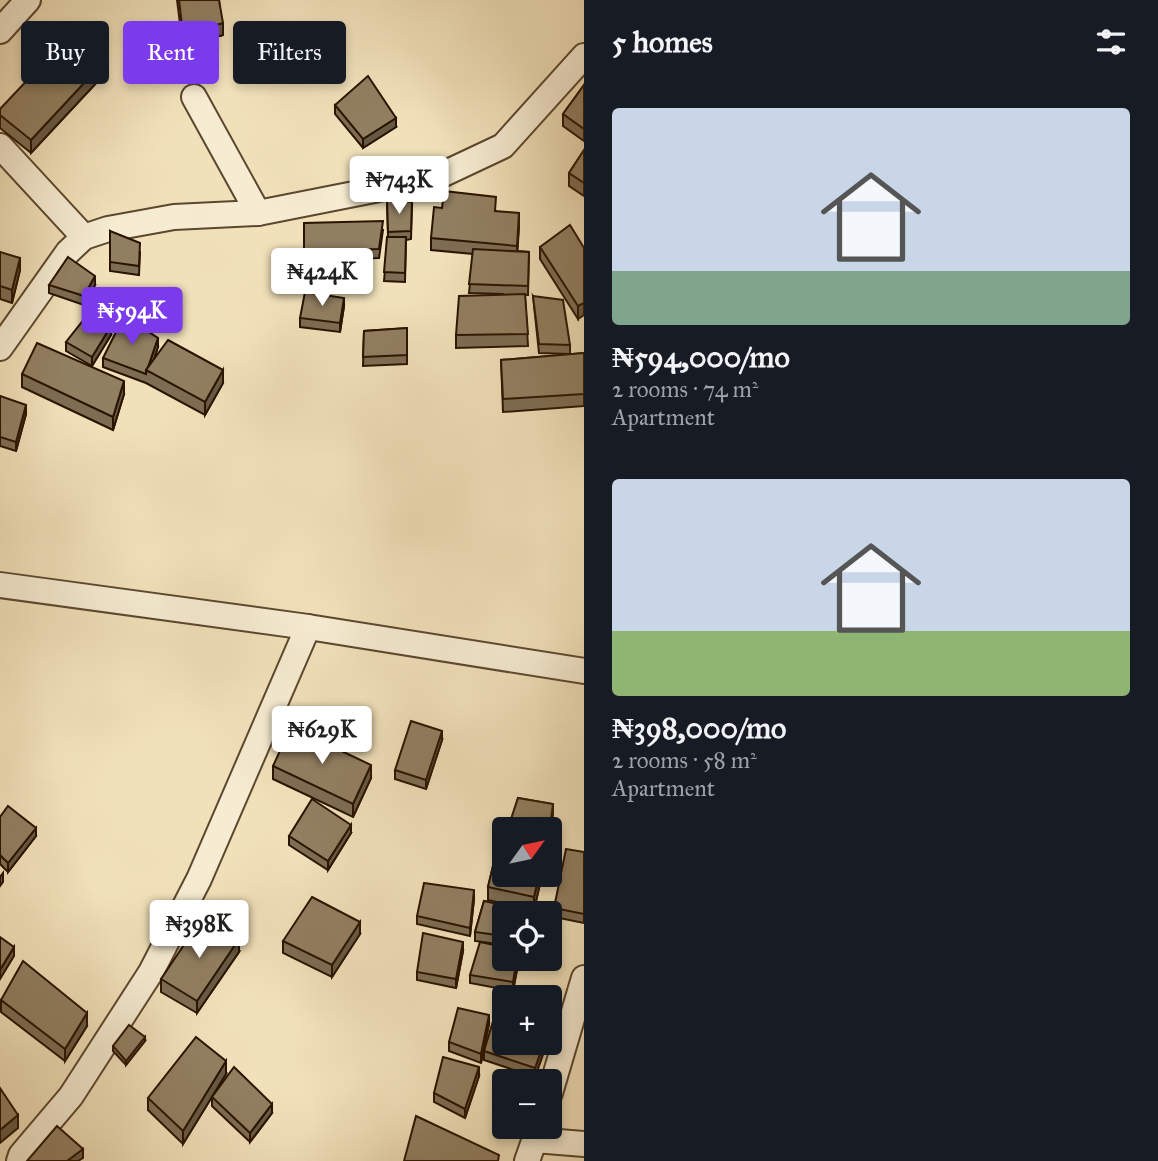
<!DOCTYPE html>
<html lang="en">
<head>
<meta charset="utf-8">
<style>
	body { margin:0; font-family:"IM FELL Great Primer",serif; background:#20242c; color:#f1f3f6; height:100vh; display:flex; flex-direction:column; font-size:26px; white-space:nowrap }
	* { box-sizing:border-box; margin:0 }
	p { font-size:23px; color:#9ea1a6 }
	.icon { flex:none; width:38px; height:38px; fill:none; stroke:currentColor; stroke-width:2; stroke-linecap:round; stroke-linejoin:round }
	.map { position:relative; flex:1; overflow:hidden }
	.drawer { display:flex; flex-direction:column; background:#171b24; width:574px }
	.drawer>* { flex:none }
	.top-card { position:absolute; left:21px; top:21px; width:457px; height:63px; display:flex; gap:14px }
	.needle { width:46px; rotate:57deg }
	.controls { position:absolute; left:492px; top:817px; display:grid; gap:14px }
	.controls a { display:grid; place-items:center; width:70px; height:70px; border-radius:7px; background:#171b24; box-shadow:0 4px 10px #0003; font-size:35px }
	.price { position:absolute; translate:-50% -60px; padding:0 16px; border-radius:7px; background:#fff; color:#222; font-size:23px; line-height:46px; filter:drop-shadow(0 2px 4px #0008) }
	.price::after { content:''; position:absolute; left:50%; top:42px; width:21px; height:16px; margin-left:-10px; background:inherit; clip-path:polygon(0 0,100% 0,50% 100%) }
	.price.active { background:#7c3aed; color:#fff }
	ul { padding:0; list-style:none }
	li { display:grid; align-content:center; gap:14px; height:371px; padding:0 28px }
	li span { display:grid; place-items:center; height:217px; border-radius:7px; color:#555 }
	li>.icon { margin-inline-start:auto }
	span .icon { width:126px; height:126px; fill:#fffc; stroke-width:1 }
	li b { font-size:30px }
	h2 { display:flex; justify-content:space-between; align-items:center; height:84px; padding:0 28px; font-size:30px }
	.chip { padding:0 24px; border-radius:7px; background:#171b24; box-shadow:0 4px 10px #0003; font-size:24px; line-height:63px }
	.chip.active { background:#7c3aed; color:#fff }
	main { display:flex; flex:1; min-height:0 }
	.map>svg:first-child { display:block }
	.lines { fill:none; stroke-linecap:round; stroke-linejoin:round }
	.minor-casing { stroke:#5c472e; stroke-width:28 }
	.minor { stroke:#f6ecd2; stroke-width:24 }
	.wall { fill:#7d6d53; stroke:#2a1400; stroke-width:2 }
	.shaded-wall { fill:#665944; stroke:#2a1400; stroke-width:2 }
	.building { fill:#917f61; stroke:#2a1400; stroke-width:2 }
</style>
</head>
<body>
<main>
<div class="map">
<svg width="584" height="1161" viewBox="0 0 584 1161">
	<rect width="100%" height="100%" fill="#f1e1ba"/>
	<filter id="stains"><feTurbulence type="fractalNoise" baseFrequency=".00286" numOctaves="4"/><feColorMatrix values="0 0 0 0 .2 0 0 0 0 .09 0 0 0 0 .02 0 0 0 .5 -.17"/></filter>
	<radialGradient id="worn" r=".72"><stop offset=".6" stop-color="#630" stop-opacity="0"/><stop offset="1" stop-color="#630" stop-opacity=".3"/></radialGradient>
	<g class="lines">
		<g class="minor-casing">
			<g id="minor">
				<polyline points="0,31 28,0"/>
				<polyline points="194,97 258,213"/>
				<polyline points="0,146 84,237"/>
				<polyline points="0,348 68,252 84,237 108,229 174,217 258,213 435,178 503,146 584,56"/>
				<polyline points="0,585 308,627 584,671"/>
				<polyline points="550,1093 584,978"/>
				<polyline points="535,1140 584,1144"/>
				<polyline points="19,1161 21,1155 71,1096 151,972 199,879 308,627"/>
				<polyline points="527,1161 539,1127"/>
			</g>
		</g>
		<use href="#minor" class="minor"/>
	</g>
	<g class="wall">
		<polygon points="177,0 219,0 223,35 183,47"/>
		<polygon points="98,81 31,153 0,128 0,109"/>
		<polygon points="584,85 584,141 563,126 563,114"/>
		<polygon points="335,105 396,127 363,148 335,114"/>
		<polygon points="584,150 584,196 569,186 569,173"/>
		<polygon points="387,199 412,202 411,239 406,240 405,282 384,281 388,237"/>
		<polygon points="496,211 519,226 517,251 529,252 528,295 525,295 528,346 456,348 456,335 502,294 469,293 473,254 431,250 431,238"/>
		<polygon points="304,223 383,230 379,258 304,260"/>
		<polygon points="110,231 140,252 139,275 110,271"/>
		<polygon points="540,247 584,248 578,319 540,259"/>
		<polygon points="0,252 20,270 12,303 0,299"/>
		<polygon points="49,285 95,285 84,305 49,293"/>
		<polygon points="533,296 570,345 570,354 539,353"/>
		<polygon points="344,306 340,332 300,327 300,318"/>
		<polygon points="407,328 407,364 363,366 364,331"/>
		<polygon points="111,335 92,366 66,351 66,342"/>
		<polygon points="158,347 153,360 223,383 205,415 146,383 103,367 103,358"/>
		<polygon points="584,353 584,406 503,412 501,360"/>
		<polygon points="22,374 124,394 113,430 22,387"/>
		<polygon points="0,396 26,414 16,451 0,446"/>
		<polygon points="442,740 426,789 395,779 395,770"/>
		<polygon points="273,766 371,778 353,817 273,779"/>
		<polygon points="518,798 553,804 553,813 550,836 550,830 504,830 504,875 542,875 534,910 488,900 488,887 504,820 511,822"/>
		<polygon points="0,817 36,836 8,872 0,864"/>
		<polygon points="351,833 328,870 289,845 289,836"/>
		<polygon points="584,852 584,923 554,917 554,908"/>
		<polygon points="474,899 470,936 417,924 417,916"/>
		<polygon points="484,901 521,909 521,914 504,914 504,945 475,941 475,932"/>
		<polygon points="360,934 332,977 283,953 283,941"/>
		<polygon points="463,951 456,988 417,980 417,972"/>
		<polygon points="239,952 197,1013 161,992 161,979"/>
		<polygon points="519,959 513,991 470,983 470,975"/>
		<polygon points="1,1000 87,1026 65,1061 1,1012"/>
		<polygon points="489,1024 481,1063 449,1051 449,1042"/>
		<polygon points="145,1041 126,1065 113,1051 113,1046"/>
		<polygon points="547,1043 535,1077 484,1060 484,1051"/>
		<polygon points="226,1074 183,1144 148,1110 148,1098"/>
		<polygon points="479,1076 465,1118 434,1102 434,1093"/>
		<polygon points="212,1097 272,1113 250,1142 212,1106"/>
	</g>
	<g class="shaded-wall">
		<polygon points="223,23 223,35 183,47 183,34"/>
		<polygon points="98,68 98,81 31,153 31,140"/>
		<polygon points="396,118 396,127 363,148 363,139"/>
		<polygon points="519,213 519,226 517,259 517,246"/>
		<polygon points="20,258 20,270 12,303 12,290"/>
		<polygon points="95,276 95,285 84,305 84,296"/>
		<polygon points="344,298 344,306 340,332 340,323"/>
		<polygon points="584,303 584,315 578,319 578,306"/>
		<polygon points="111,326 111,335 92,366 92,357"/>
		<polygon points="158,338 158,347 150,372 147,371"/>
		<polygon points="223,370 223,383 205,415 205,402"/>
		<polygon points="124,381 124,394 113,430 113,417"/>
		<polygon points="26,405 26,414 16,451 16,442"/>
		<polygon points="442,731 442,740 426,789 426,780"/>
		<polygon points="371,765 371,778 353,817 353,804"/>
		<polygon points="553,804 553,813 550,836 550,827"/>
		<polygon points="351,825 351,833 328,870 328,861"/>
		<polygon points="36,828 36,836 8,872 8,863"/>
		<polygon points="3,873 3,882 0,886 0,877"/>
		<polygon points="539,875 542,875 534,910 534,897"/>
		<polygon points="474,890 474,899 470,936 470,928"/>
		<polygon points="360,922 360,934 332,977 332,965"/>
		<polygon points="239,939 239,952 197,1013 197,1001"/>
		<polygon points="463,942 463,951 456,988 456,979"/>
		<polygon points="14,947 14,956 0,979 0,970"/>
		<polygon points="517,959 519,959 513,991 513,982"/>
		<polygon points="87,1013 87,1026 65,1061 65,1049"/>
		<polygon points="489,1015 489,1024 481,1063 481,1054"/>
		<polygon points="145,1037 145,1041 126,1065 126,1061"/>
		<polygon points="544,1043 547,1043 535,1077 535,1068"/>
		<polygon points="226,1061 226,1074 183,1144 183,1131"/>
		<polygon points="479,1067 479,1076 465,1118 465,1109"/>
		<polygon points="272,1104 272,1113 250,1142 250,1133"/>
		<polygon points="18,1115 18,1128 0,1143 0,1130"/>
		<polygon points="83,1149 83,1158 78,1161 67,1161"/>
	</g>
	<g class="building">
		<polygon points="179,0 219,0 223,23 183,34"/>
		<polygon points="67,38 98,68 31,140 0,115 0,109"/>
		<polygon points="368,76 396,118 363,139 335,105"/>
		<polygon points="584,85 584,129 563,114"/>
		<polygon points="584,150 584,183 569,173"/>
		<polygon points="444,191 496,197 495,211 519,213 517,246 431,238 434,207 442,208"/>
		<polygon points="387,199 412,202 411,231 388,232"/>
		<polygon points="383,221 379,249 304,251 304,223"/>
		<polygon points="570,225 584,248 584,303 578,306 540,247"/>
		<polygon points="110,231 140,243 139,266 110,262"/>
		<polygon points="387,237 406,237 405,273 384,272"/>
		<polygon points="473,249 529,252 528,286 469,284"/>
		<polygon points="0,252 20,258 12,290 0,286"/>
		<polygon points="68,257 95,276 84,296 49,285"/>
		<polygon points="305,292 344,298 340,323 300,318"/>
		<polygon points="525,294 528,334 456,335 459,296"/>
		<polygon points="533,296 563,300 570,345 539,344"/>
		<polygon points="124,316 158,338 148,367 146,370 146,374 103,358"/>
		<polygon points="85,318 111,326 92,357 66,342"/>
		<polygon points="407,328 407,355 363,357 364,331"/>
		<polygon points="168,340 223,370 205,402 146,370"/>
		<polygon points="37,343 124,381 113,417 22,374"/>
		<polygon points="584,353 584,394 503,399 501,360"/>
		<polygon points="0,396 26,405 16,442 0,437"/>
		<polygon points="411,721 442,731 426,780 395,770"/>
		<polygon points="291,727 371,765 353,804 273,766"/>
		<polygon points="518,798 553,804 550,827 511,819"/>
		<polygon points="312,799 351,825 328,861 289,836"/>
		<polygon points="8,806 36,828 8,863 0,855 0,817"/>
		<polygon points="504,820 544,830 504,830 504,875 539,875 534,897 488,887"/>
		<polygon points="566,849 584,852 584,914 554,908"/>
		<polygon points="424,883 474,890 470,928 417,916"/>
		<polygon points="312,897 360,922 332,965 283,941"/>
		<polygon points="484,901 521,909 520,914 504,914 504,936 475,932"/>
		<polygon points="200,921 239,939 197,1001 161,979"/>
		<polygon points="423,933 463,942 456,979 417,972"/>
		<polygon points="0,937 14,947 0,970"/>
		<polygon points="480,942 504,947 504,959 517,959 513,982 470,975"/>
		<polygon points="23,961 87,1013 65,1049 1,1000"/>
		<polygon points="458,1008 489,1015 481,1054 449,1042"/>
		<polygon points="494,1018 504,1021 504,1043 544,1043 535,1068 484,1051"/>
		<polygon points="129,1025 145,1037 126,1061 113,1046"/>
		<polygon points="196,1037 226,1061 183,1131 148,1098"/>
		<polygon points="443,1057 479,1067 465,1109 434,1093"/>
		<polygon points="234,1067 272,1104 250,1133 212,1097"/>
		<polygon points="0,1088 18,1115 0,1130"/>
		<polygon points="416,1116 499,1155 498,1161 404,1161"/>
		<polygon points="57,1126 83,1149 67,1161 27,1161"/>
	</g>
	<rect width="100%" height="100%" filter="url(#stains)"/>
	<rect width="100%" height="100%" fill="url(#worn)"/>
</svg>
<div class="controls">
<a><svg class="needle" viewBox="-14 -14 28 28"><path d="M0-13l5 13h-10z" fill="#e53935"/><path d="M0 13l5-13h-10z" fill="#9ea1a6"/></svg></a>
<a><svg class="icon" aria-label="locate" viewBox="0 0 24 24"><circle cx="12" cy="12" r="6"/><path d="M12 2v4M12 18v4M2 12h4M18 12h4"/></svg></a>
<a>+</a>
<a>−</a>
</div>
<b class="price" style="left:399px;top:216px">₦743K</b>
<b class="price" style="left:322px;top:308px">₦424K</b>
<b class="price active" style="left:132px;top:347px">₦594K</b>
<b class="price" style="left:322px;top:766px">₦629K</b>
<b class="price" style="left:199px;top:960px">₦398K</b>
<div class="top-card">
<a class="chip">Buy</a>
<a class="chip active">Rent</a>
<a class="chip">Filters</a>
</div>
</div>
<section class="drawer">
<h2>5 homes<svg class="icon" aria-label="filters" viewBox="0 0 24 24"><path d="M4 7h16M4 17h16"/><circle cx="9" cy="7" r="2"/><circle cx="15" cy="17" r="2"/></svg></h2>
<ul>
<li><span style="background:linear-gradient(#c9d6e8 75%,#7fa58c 0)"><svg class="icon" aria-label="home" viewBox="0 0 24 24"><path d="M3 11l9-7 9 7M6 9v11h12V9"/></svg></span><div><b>₦594,000/mo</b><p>2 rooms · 74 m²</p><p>Apartment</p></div></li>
<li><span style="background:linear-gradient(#c9d6e8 70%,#8fb573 0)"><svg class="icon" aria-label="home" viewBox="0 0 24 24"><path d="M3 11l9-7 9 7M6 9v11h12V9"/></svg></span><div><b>₦398,000/mo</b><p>2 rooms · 58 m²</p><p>Apartment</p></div></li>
</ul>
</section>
</main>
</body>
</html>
